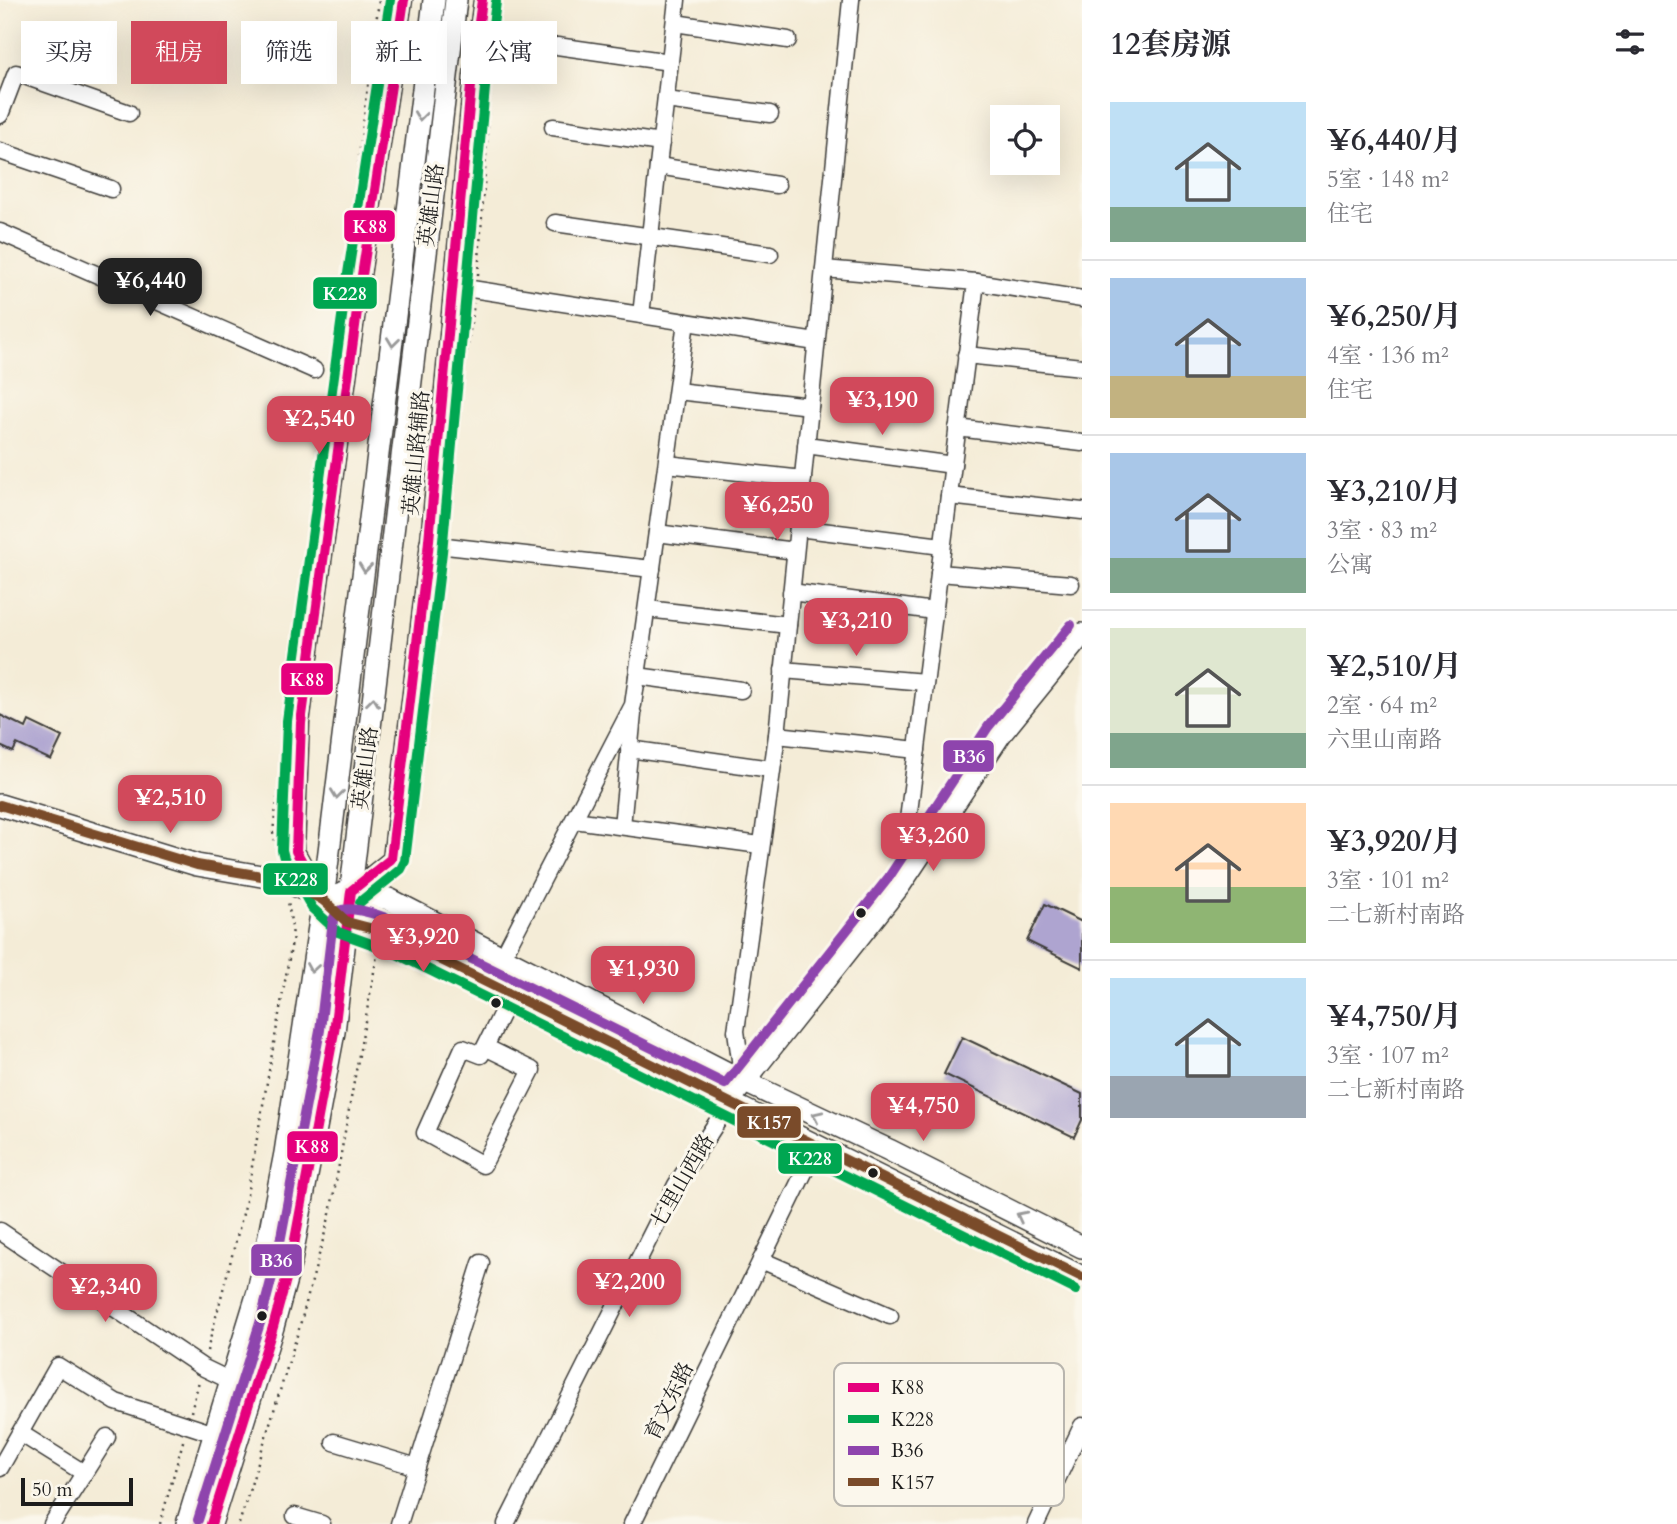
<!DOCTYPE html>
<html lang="zh">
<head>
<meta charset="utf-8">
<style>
	body { margin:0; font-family:Cardo,"Noto Serif SC",serif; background:#f7f7f7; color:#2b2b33; height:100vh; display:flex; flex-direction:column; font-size:26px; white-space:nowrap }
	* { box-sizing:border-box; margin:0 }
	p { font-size:23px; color:#7c7c81 }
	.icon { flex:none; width:38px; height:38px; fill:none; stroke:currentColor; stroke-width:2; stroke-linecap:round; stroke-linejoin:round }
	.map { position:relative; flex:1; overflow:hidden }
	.drawer { display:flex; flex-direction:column; background:#fff; width:595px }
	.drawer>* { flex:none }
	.guide { position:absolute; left:21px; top:21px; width:665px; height:63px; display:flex; gap:14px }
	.buttons { position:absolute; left:990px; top:105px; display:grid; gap:14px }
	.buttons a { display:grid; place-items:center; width:70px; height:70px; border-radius:0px; background:#fff; box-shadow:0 7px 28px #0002; font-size:35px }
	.scale { position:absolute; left:21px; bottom:18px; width:112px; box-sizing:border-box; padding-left:7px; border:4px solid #1c1c1c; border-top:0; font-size:19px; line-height:24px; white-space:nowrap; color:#1c1c1c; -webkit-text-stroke:5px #fbf7ec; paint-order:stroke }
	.price { position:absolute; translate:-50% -60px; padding:0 16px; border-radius:14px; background:#d1495b; color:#fff; font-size:23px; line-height:46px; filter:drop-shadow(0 2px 4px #0008) }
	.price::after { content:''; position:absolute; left:50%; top:42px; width:21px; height:16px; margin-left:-10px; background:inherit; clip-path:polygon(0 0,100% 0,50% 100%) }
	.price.selected { background:#222; color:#fff }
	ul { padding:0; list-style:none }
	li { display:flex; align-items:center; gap:21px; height:175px; padding:0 28px }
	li+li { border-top:2px solid #e1e1e2 }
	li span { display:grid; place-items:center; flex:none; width:196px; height:140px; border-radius:0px; color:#555 }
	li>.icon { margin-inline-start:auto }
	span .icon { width:84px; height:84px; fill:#fffc; stroke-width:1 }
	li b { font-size:30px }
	h2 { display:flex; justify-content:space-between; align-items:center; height:84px; padding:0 28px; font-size:30px }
	.pill { padding:0 24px; border-radius:0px; background:#fff; box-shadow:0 7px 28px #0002; font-size:24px; line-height:63px }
	.pill.selected { background:#d1495b; color:#fff }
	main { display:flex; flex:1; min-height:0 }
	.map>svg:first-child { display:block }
	.building { fill:#aea4d0 }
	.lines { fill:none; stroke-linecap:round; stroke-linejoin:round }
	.minor-casing { stroke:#3c3b38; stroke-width:19 }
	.major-casing { stroke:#3c3b38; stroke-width:24 }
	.path { stroke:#3c3b38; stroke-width:2.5; stroke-dasharray:2 5; stroke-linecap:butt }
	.minor { stroke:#fff; stroke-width:16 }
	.major { stroke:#fff; stroke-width:21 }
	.bus-1-casing { stroke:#fbf7ec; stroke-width:16 }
	.bus-2-casing { stroke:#fbf7ec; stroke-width:16 }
	.bus-3-casing { stroke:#fbf7ec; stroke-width:16 }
	.bus-4-casing { stroke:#fbf7ec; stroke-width:16 }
	.bus-1 { stroke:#e5007d; stroke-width:10 }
	.bus-2 { stroke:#00a651; stroke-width:10 }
	.bus-3 { stroke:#8e44ad; stroke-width:10 }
	.bus-4 { stroke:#7a4b2a; stroke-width:10 }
	.oneway { stroke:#999 }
	.bus-dot { fill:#1c1c1c; stroke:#fbf7ec; stroke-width:2.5 }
	.labels { text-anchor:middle; stroke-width:6; stroke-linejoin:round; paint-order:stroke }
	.street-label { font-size:21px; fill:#1c1c1c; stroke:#fbf7ec }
	.key { fill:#fbf7ec; stroke:#b8b5ae; stroke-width:2 }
	.key-label { font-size:19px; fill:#1c1c1c }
	.line-badge { stroke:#fbf7ec; stroke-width:2.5 }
	.badge-label { font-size:19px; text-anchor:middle; font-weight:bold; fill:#fff }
</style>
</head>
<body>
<main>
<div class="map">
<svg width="1082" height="1524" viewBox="0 0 1082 1524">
	<rect width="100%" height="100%" fill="#fbf7ec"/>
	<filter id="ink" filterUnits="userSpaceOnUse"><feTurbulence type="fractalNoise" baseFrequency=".0143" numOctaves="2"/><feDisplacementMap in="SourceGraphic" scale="14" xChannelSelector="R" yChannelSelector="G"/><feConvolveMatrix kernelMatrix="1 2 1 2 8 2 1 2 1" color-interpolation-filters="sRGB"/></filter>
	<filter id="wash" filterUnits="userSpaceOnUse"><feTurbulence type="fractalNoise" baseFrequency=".00686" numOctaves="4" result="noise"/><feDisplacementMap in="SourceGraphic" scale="28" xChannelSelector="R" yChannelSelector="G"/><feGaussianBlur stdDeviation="1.57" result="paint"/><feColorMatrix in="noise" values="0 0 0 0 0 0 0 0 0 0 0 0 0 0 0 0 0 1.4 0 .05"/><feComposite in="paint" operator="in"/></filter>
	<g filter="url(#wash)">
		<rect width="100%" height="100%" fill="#f4ecd7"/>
		<g id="blocks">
			<g class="building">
				<polygon points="0,715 26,728 29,721 62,737 51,760 17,744 13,752 0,746"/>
				<polygon points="1045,904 1082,922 1082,968 1027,941"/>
				<polygon points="962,1037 1082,1094 1082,1120 1074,1137 944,1074"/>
			</g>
		</g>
	</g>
	<g filter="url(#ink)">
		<use href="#blocks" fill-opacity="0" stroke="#3c3b38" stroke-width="2"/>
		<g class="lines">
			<g class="minor-casing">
				<g id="minor">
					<polyline points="675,23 788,40"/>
					<polyline points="557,46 670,62"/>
					<polyline points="666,100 770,114"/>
					<polyline points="0,115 16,73 129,113"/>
					<polyline points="553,127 661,143"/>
					<polyline points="0,151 111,189"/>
					<polyline points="658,166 777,185"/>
					<polyline points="555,223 770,254"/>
					<polyline points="0,232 314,370"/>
					<polyline points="824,269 976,282 900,883"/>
					<polyline points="976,282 1082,299"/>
					<polyline points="452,286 816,342"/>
					<polyline points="641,315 677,0"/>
					<polyline points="966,355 1082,367"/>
					<polyline points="677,391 810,406"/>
					<polyline points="957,428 1082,443"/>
					<polyline points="806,445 953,465"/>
					<polyline points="667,464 803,479"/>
					<polyline points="949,496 1082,511"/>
					<polyline points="798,528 942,546"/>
					<polyline points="657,533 795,551"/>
					<polyline points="428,544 652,569"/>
					<polyline points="939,573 1071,584"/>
					<polyline points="791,592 934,611"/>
					<polyline points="647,609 788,625"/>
					<polyline points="783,670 925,682"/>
					<polyline points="637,676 741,690"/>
					<polyline points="777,735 917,750"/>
					<polyline points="629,749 771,769"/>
					<polyline points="574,820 760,845"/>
					<polyline points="622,826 633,714"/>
					<polyline points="351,891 391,859 428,551 472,75 482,0"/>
					<polyline points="323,900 296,851 301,723 361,282 404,0"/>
					<polyline points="502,958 633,705 686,322"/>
					<path d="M485 1047 532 1070 483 1165 425 1133 463 1048 481 1055C495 1027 509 998 524 969"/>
					<polyline points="743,1081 736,1031 777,735 851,0"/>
					<polyline points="0,1231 202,1367 231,1381"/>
					<polyline points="761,1260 890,1316"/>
					<polyline points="20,1433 84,1473"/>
					<polyline points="334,1442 417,1467"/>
					<polyline points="0,1468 58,1366 116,1402 215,1434"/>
					<polyline points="295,1516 322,1524"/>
					<polyline points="52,1524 107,1437"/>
					<polyline points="399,1524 481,1263"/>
					<polyline points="506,1524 676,1185 730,1102"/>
					<polyline points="632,1524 817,1146"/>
					<polyline points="1036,1524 1082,1426"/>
				</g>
			</g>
			<g class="major-casing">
				<g id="major">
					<polyline points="0,805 197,865 285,880 323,900 347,922 381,931 397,938 1082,1277"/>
					<polyline points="339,895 351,891 389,899 743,1081 889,1150 1082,1247"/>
					<polyline points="736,1092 900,885 1000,735 1082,634"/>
					<polyline points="187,1524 258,1292 285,1153 323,900 434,0"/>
					<polyline points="211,1524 273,1327 291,1261 334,1032 456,0"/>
				</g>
			</g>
			<g class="path">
				<polyline points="478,275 494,38"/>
				<polyline points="327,406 379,0"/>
				<polyline points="456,428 474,303"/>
				<polyline points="280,861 273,832 283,750"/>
				<polyline points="207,1351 245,1206 293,936 288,901"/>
				<polyline points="191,1412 199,1381"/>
				<polyline points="160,1524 184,1438"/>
				<polyline points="239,1524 299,1329 330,1214 378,950"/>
			</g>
			<use href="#minor" class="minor"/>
			<use href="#major" class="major"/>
			<g class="bus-1-casing">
				<g id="bus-1">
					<polyline points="323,900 296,851 301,723 361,282 404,0"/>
					<polyline points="211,1524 273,1327 291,1261 334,1032 351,891 391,859 428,551 472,75 482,0"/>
				</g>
			</g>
			<g class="bus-2-casing">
				<g id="bus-2">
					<polyline points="390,0 347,280 287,721 282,850 284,858 312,908 338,932 391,951 1076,1290"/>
					<polyline points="360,902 401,869 405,861 442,552 486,77 496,2"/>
				</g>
			</g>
			<g class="bus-3-casing">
				<path id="bus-3" d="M198 1520 260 1323 277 1258 320 1030 333 920 337 912C352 903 387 918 403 925L725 1084 889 877 988 727 1071 625"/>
			</g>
			<g class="bus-4-casing">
				<polyline id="bus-4" points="0,805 197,865 285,880 323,900 347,922 381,931 397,938 1082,1277"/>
			</g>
			<use href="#bus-1" class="bus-1"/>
			<use href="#bus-2" class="bus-2"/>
			<use href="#bus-3" class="bus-3"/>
			<use href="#bus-4" class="bus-4"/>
		</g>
		<defs><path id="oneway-chevron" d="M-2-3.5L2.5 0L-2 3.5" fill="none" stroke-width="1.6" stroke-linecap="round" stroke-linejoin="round" transform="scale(1.75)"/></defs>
		<g class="oneway">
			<use href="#oneway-chevron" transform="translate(420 116) rotate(97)"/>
			<use href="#oneway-chevron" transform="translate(393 342) rotate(97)"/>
			<use href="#oneway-chevron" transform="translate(365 568) rotate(97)"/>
			<use href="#oneway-chevron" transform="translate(373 702) rotate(-83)"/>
			<use href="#oneway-chevron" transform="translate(337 794) rotate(97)"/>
			<use href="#oneway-chevron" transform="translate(312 968) rotate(99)"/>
			<use href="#oneway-chevron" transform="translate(817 1116) rotate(-155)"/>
			<use href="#oneway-chevron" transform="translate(1021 1216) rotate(-153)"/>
		</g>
	</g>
	<g class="bus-dot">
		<circle cx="861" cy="913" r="6"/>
		<circle cx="496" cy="1003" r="6"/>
		<circle cx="873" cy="1173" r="6"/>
		<circle cx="262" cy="1316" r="6"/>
	</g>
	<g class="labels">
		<g class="street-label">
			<text transform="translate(431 205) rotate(-83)" y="7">英雄山路</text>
			<text transform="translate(416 453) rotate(-85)" y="7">英雄山路辅路</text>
			<text transform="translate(365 768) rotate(-83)" y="7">英雄山路</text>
			<text transform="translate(682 1181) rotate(-60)" y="7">七里山西路</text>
			<text transform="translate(669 1401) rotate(-64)" y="7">育文东路</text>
		</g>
	</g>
	<rect x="834" y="1363" width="230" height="143" rx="10" class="key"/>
	<rect x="848" y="1383" width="31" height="9" fill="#e5007d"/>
	<rect x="848" y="1415" width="31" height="8" fill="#00a651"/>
	<rect x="848" y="1446" width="31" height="9" fill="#8e44ad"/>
	<rect x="848" y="1478" width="31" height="8" fill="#7a4b2a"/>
	<g class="key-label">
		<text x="891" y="1394">K88</text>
		<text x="891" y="1426">K228</text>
		<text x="891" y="1457">B36</text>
		<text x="891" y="1489">K157</text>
	</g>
	<g class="line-badge">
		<rect x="343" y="209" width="53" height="34" rx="7" fill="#e5007d"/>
		<rect x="312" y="276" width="66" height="34" rx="7" fill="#00a651"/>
		<rect x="280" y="662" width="54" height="34" rx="7" fill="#e5007d"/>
		<rect x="942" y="739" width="53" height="34" rx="7" fill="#8e44ad"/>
		<rect x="262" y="862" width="67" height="34" rx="7" fill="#00a651"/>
		<rect x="736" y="1105" width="66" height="34" rx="7" fill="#7a4b2a"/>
		<rect x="286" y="1130" width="53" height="33" rx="7" fill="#e5007d"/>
		<rect x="777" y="1142" width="66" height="33" rx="7" fill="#00a651"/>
		<rect x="250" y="1243" width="53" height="34" rx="7" fill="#8e44ad"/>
	</g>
	<g class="badge-label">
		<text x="370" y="233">K88</text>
		<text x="345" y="300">K228</text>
		<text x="307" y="686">K88</text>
		<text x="969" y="763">B36</text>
		<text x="296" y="886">K228</text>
		<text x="769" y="1129">K157</text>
		<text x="312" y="1153">K88</text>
		<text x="810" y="1165">K228</text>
		<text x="276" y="1267">B36</text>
	</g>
</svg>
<div class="buttons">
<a><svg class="icon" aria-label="locate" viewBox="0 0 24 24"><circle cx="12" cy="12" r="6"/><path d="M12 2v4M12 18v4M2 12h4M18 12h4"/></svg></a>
</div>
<div class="scale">50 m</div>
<b class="price selected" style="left:150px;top:318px">¥6,440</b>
<b class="price" style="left:882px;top:437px">¥3,190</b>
<b class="price" style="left:319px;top:456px">¥2,540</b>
<b class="price" style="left:777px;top:542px">¥6,250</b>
<b class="price" style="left:856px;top:658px">¥3,210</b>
<b class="price" style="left:170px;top:835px">¥2,510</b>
<b class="price" style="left:933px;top:873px">¥3,260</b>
<b class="price" style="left:423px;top:974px">¥3,920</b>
<b class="price" style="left:643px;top:1006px">¥1,930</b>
<b class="price" style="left:923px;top:1143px">¥4,750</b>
<b class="price" style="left:629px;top:1319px">¥2,200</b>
<b class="price" style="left:105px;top:1324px">¥2,340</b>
<div class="guide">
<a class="pill">买房</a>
<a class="pill selected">租房</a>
<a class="pill">筛选</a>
<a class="pill">新上</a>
<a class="pill">公寓</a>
</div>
</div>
<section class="drawer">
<h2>12套房源<svg class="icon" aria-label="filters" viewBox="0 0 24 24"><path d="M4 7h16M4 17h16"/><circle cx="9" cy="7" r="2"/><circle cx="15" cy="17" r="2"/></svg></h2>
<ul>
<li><span style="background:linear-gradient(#bfe0f5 75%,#7fa58c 0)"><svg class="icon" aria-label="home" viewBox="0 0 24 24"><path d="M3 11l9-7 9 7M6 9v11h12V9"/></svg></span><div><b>¥6,440/月</b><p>5室 · 148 m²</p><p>住宅</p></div></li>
<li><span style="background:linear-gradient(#a9c7e8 70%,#c2b280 0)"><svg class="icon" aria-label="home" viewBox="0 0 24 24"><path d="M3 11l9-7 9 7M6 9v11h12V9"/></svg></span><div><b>¥6,250/月</b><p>4室 · 136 m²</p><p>住宅</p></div></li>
<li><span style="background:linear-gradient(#a9c7e8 75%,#7fa58c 0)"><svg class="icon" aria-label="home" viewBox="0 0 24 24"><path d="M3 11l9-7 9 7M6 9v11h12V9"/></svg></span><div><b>¥3,210/月</b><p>3室 · 83 m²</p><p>公寓</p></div></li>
<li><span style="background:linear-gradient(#dfe7d0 75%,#7fa58c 0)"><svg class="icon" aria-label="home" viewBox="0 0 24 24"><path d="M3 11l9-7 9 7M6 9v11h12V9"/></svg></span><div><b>¥2,510/月</b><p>2室 · 64 m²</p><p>六里山南路</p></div></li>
<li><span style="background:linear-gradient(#ffd9b3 60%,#8fb573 0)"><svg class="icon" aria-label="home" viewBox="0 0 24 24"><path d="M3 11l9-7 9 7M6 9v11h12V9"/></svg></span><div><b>¥3,920/月</b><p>3室 · 101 m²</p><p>二七新村南路</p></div></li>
<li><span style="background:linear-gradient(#bfe0f5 70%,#9aa5b1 0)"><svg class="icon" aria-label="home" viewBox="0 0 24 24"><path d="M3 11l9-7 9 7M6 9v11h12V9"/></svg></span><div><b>¥4,750/月</b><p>3室 · 107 m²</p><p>二七新村南路</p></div></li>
</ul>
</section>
</main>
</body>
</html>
